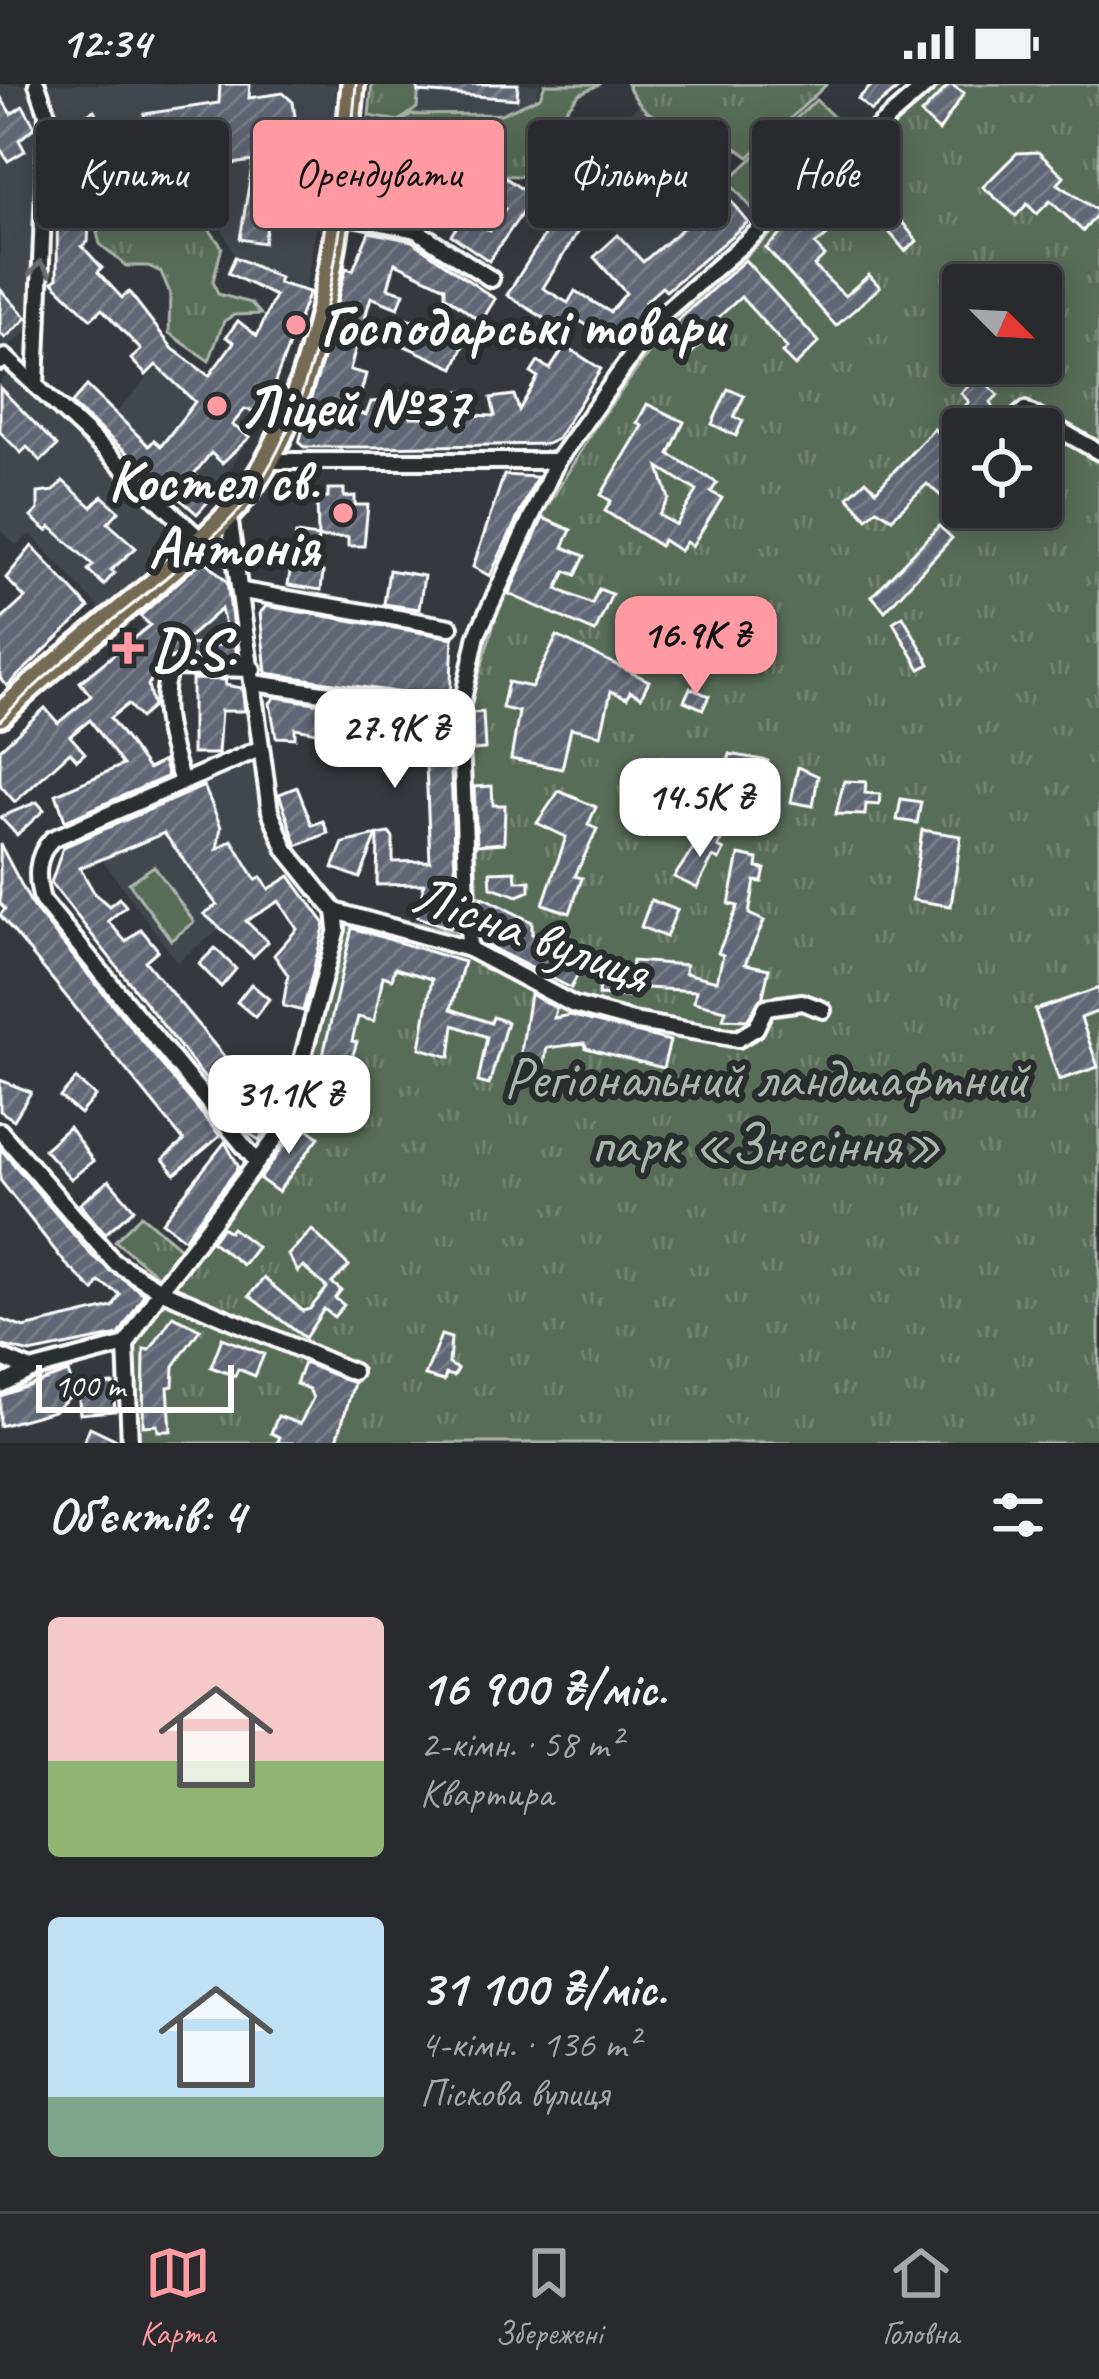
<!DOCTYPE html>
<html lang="uk">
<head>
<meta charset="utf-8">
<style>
	body { margin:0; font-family:Caveat,sans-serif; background:#343639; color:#f1f3f6; height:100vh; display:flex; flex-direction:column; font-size:45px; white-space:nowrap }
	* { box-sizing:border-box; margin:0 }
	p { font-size:39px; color:#a5a7aa }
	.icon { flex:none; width:66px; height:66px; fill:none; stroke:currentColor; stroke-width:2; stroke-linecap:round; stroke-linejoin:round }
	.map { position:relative; height:1359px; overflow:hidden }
	.sheet { display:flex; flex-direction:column; background:#282a2d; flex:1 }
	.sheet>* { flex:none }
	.top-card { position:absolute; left:36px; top:36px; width:1029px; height:108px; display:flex; gap:24px }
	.needle { width:78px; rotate:114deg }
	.fabs { position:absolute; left:942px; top:180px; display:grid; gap:24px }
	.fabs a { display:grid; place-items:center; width:120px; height:120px; border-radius:12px; background:#282a2d; box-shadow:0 6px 30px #0003,0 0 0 3px #444649; font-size:60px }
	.scale { position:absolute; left:36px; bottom:30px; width:198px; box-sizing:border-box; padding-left:12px; border:6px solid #fff; border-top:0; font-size:33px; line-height:42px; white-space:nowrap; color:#fff; -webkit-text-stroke:9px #2a2d2e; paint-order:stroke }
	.price { position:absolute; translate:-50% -102px; padding:0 27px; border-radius:24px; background:#fff; color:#222; font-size:39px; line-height:78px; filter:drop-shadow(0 3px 6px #0008) }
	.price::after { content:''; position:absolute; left:50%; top:72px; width:36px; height:27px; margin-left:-18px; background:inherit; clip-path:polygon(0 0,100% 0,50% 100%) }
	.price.active { background:#ff9aa2; color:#111 }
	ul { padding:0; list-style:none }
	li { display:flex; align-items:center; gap:36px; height:300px; padding:0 48px }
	li span { display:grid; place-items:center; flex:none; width:336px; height:240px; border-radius:12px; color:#555 }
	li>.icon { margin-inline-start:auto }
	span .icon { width:144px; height:144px; fill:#fffc; stroke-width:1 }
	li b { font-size:51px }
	h2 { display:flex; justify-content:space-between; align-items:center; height:144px; padding:0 48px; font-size:51px }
	.chip { padding:0 42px; border-radius:12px; background:#282a2d; box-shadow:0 6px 30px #0003,0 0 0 3px #444649; font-size:42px; line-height:108px }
	.chip.active { background:#ff9aa2; color:#111 }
	.status { display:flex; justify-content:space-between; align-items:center; height:84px; padding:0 60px; background:#282a2d; direction:ltr }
	.status svg { height:33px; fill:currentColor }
	.dock { display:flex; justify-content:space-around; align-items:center; height:168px; border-top:3px solid #444649; background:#282a2d; font-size:33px; color:#a5a7aa }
	.dock a { display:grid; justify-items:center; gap:6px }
	.dock .active { color:#ff9aa2 }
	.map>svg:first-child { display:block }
	.built { fill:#42464d }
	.grass { fill:#586d58; stroke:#acb6ac; stroke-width:3 }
	.park { fill:url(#park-tufts); stroke:#acb6ac; stroke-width:3; fill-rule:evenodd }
	.building { fill:url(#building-hatch); stroke:#fff; stroke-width:3; fill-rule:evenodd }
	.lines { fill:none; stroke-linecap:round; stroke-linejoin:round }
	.street-casing { stroke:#fff; stroke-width:22 }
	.primary-casing { stroke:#fff; stroke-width:30 }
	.street { stroke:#2a2d2e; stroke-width:14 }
	.primary { stroke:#746b52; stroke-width:21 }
	.tram { stroke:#fff; stroke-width:3 }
	.oneway { stroke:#6a6c6d }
	.poi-dot { fill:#ff9aa2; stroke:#2a2d2e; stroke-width:4.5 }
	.labels { text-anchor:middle; stroke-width:12; stroke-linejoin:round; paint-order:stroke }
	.poi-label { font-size:57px; font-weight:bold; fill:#fff; stroke:#2a2d2e; text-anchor:start }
	.street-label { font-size:57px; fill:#fff; stroke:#2a2d2e }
	.park-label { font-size:57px; fill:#acb6ac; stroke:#2a2d2e }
</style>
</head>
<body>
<div class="status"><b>12:34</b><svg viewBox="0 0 49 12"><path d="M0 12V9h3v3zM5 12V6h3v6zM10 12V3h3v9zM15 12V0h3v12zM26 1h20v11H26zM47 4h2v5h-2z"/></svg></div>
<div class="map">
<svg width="1099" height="1359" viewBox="0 0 1099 1359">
	<defs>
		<pattern id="park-tufts" width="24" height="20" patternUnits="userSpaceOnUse" patternTransform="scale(3)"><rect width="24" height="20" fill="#586d58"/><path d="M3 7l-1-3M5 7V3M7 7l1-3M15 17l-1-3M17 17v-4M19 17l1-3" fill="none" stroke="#718371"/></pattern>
		<pattern id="building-hatch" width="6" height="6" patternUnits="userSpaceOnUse" patternTransform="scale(3)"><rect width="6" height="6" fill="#606674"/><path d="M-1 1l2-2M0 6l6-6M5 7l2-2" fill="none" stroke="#787d89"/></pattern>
	</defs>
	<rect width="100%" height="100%" fill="#35383c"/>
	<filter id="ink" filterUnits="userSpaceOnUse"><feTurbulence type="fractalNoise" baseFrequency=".00833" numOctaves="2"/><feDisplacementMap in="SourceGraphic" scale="24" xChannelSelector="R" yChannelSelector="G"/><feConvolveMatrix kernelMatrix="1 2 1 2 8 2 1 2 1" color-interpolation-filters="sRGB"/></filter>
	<g filter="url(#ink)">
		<g class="built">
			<polygon points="0,0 26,0 38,20 32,243 0,271"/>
			<polygon points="49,0 336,0 335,30 325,42 330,55 305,207 235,173 221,143 170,126 128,89 94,27 58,50"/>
			<polygon points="370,0 539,0 529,61 367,34"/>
			<polygon points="650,11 763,139 673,217 565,84"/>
			<polygon points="176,263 245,325 263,330 216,409 155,357 149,362 113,332"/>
			<polygon points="7,291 185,453 100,525 31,450 16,461 0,446 0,297"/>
			<polygon points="204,478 229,494 245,581 180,580 139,535"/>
			<polygon points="252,679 260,734 290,792 177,878 101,774 214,728 204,702"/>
		</g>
		<polygon class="grass" points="154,782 194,838 171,856 129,799"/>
		<g class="park">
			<polygon points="372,0 419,0 417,24 399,37 369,32"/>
			<polygon points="545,0 601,0 579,10 540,56 596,59 542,94 490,90 475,75 474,61 410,50 403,37 411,31 501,30 540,13"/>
			<path d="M627 0H827L749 73 697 35C659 39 645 35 627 0Z"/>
			<path d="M942 0H1099V1359H134L135 1259 290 1043 341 822 480 853 468 628 497 529 537 440 596 341 674 235ZM963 201H1041V279H963ZM963 345H1041V423H963Z"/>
			<polygon points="816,16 849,48 758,131 728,97"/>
			<polygon points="161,131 209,145 222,163 213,197 218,210 251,219 261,230 234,231 224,237 209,277 169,249 170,209 161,188 148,182 126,182 100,160 97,149 110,134 151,138"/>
			<polygon points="141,1131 180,1164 158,1192 115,1157"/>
		</g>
		<g class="building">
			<polygon points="220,0 250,0 249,14 283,9 293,18 298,55 269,59 272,77 277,78 272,110 284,112 282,131 269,129 264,159 240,155 253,77 211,83 205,46 147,55 144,30 219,19"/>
			<polygon points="418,0 518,0 517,15 418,8"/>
			<polygon points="873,0 904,0 871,27 858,15"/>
			<polygon points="950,0 964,9 939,47 921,30"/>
			<polygon points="0,12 11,30 23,22 35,43 19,56 25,67 8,77 0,64"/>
			<polygon points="94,26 128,89 114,97 80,34"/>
			<polygon points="371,49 463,71 458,99 454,104 403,97 399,126 360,121"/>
			<polygon points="58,50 86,50 87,111 116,110 117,126 90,126 88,158 82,162 102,184 98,188 122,214 129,208 173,265 209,292 234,258 226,253 238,237 257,252 275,212 228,189 235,173 280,194 278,199 309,208 263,330 245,325 232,341 250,353 222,379 211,369 194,390 216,409 197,430 71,320 87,302 149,362 154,356 161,362 195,318 156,281 146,291 131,275 141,266 102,225 91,235 53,198 57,194"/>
			<polygon points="688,50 705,69 628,137 611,118"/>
			<polygon points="1038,68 1064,92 1058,100 1099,128 1083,147 1050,117 1037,130 1027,120 1016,132 983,103 1017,69"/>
			<polygon points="858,81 917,157 905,167 866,120 815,161 825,172 814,182 845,212 869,191 880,203 836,242 766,164"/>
			<polygon points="566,89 587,111 568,130 583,139 543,204 568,219 575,207 610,228 626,209 594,173 618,151 643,178 724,109 748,138 666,207 662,203 645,218 651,224 617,259 573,233 559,258 543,249 550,238 507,211 565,118 551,104"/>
			<polygon points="506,94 533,113 489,177 451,151 466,130 490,147 505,125 491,116"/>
			<polygon points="369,148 412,157 495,215 481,238 445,211 445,203 395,179 388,204 404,209 398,224 371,213 364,237 379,241 374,260 358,255 354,270 350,286 366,290 356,328 366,331 371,318 389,317 389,308 410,308 411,333 445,333 445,307 468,307 468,331 495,332 491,314 514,311 519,326 538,293 531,289 538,278 550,285 565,262 601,285 557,355 547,360 372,363 304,363 299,359 346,184 353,186"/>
			<polygon points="745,176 819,258 795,282 782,269 787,264 741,213 693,256 699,262 689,271 667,246"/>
			<polygon points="0,205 27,234 5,254 0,249"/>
			<polygon points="406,234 467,255 454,284 396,258"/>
			<polygon points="979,292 998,311 991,318 998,335 989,345 963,345 963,416 955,424 927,400 892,434 877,425 867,434 848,413 866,396 876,406 934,345 937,348 969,318 961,309"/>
			<polygon points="0,304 57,362 41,377 27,363 21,369 0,348"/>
			<polygon points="728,305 744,312 734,333 743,337 736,352 712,340"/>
			<path d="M647 320 684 338 669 370 717 399 711 408 722 414 692 462 686 458 680 467 663 456 660 462 605 427 611 417 601 411 642 342 637 339ZM659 383 697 407 676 441 659 431 669 415Z"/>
			<polygon points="504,391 537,393 490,492 473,483"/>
			<polygon points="63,397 92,423 102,412 119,427 108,439 136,464 111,486 114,489 104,501 88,486 93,481 51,443 47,447 31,433 38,426 38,409 54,407"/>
			<polygon points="328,405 344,405 344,413 355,412 355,421 368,421 364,462 348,462 348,453 318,454 314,487 323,488 321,506 288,501 296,450 318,453 317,414 328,414"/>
			<polygon points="543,434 571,446 563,463 585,472 576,491 566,487 557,505 592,520 599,505 612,510 595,548 509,510"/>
			<polygon points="939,442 952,454 885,527 872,512"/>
			<polygon points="32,462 89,524 7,602 0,594 0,537 25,514 6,494"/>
			<path d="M200 479H208L227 498 237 573H166L148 601 153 623 140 634 128 620 110 634 148 685 163 677 168 692 65 737 56 710 123 681 90 636 70 652 85 669 77 676 70 668 15 718 0 701V665L45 624 58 639 91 612 80 598 150 541 140 532ZM221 525 230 562 181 560Z"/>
			<polygon points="389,486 424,492 419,525 384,520"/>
			<polygon points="266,522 453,554 450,616 266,589 260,529"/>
			<polygon points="903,532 930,580 920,585 893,538"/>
			<polygon points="557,552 649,597 641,613 630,607 627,614 611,607 601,651 571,644 562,685 511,675 519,628 502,624 508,598 532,603"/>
			<polygon points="192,595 226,596 225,601 242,604 245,627 221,627 218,670 192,670"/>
			<polygon points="690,604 709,612 703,625 684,617"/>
			<polygon points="275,613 449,639 457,836 450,844 417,833 424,800 377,801 378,751 389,749 393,754 393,778 430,777 425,657 401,654 399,669 377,666 379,656 344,652 342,663 321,660 322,649 295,644 295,654 276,653 270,619"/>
			<polygon points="483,628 485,665 473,666 472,629"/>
			<polygon points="730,670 768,677 759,724 764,725 761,744 744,742 749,717 723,703"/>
			<polygon points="798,683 818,692 813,722 791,718"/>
			<polygon points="844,697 866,698 865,709 880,710 879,721 866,720 865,731 836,730"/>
			<polygon points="204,702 221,743 217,765 232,756 256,796 261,793 269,805 290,792 325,840 303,927 283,922 288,891 274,871 297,845 279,817 246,837 268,858 253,873 204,830 217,821 164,749 80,784 95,810 109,822 119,814 126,822 108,837 126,858 141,845 158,866 145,877 262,1018 277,1026 259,1056 247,1048 51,799 63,763"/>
			<polygon points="492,702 493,721 505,721 504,759 477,761 474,703"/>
			<polygon points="297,703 312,741 323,737 328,749 297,762 279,710"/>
			<polygon points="559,707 596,723 588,741 597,745 575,792 582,794 570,829 543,820 566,753 537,739"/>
			<polygon points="901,715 921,718 917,739 897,736"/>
			<polygon points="37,718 44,726 17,751 0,733"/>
			<polygon points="922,746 961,752 951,822 912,816"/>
			<polygon points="704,749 721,757 718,763 724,766 719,776 713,773 697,804 674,793"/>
			<polygon points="377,751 360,794 333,784 343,759"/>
			<polygon points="0,760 33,823 220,1052 175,1090 163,1075 184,1057 0,831 5,825 0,819"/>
			<polygon points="739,771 758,775 757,784 765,785 762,798 755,797 749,830 764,837 745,880 769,885 763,912 747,936 723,935 726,926 694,918 696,907 630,903 629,913 598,911 600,886 631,888 632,877 686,881 685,889 717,897 723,871 718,869 738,822 729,820"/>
			<polygon points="515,787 516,797 530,797 530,807 518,812 491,803 490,788"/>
			<polygon points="481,812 532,838 532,850 585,876 571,904 486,861"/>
			<polygon points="651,816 677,826 666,853 641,843"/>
			<polygon points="352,844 464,878 451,925 491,939 493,933 507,938 489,1001 478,998 487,953 454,941 450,973 420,964 432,895 395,884 392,895 383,892 374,937 358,933 352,957 357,958 335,1026 312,1020"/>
			<polygon points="215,864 236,885 221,903 199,880"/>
			<polygon points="251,900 269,915 255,933 237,918"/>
			<polygon points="1099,904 1099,927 1081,934 1098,983 1059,996 1035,926"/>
			<polygon points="530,910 556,924 554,934 570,931 670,957 663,984 586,964 585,959 547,964 544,980 520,975"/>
			<polygon points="76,995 95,1012 80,1030 60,1013"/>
			<polygon points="0,996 31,1008 14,1036 0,1027"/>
			<polygon points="300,1039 319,1053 278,1108 260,1095"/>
			<polygon points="69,1043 93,1077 71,1095 44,1065"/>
			<polygon points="225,1058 239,1083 184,1155 162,1138"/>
			<polygon points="0,1064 93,1173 144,1210 119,1251 30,1269 0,1261 0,1235 24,1244 113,1223 120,1210 99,1198 94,1207 65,1179 0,1096"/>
			<polygon points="109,1096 134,1125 105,1150 80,1120"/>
			<polygon points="222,1143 229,1148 232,1144 257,1163 243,1181 211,1157"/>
			<polygon points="312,1146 349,1182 332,1199 341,1206 335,1214 344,1221 334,1233 324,1225 305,1254 249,1212 264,1194 303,1227 310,1225 327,1204 303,1182 298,1188 288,1171"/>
			<polygon points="173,1232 200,1245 174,1282 173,1302 168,1303 171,1347 158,1347 157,1341 143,1342 144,1265 150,1266"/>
			<polygon points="441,1251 451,1254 449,1280 458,1285 454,1292 446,1290 444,1297 425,1292"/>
			<polygon points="222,1254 264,1270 255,1292 238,1285 235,1292 211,1283"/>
			<polygon points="304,1279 354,1299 336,1359 277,1359 280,1353 271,1349 278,1332 300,1340 313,1314 309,1305 296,1300"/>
			<polygon points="68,1288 75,1308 54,1327 0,1342 0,1312"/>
			<polygon points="113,1300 115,1327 80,1330 78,1302"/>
			<polygon points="90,1343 119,1357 119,1359 83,1359"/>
		</g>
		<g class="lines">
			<g class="street-casing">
				<g id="street">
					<polyline points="338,130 416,146 491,195"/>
					<polyline points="0,278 5,273 202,457"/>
					<polyline points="36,302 47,29 37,0"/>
					<polyline points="1004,345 1025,326 1099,368"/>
					<polyline points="271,377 557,377"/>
					<polyline points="229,431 270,727 286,766 335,827"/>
					<polyline points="243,507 450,543"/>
					<polyline points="254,599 460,629"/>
					<path d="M182 698C171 664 155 618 171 583L253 585"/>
					<polyline points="335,827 469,865 574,921 633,937 738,955 756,944 766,923 802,918 823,926"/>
					<polyline points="469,865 460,629 477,551 557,377 660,232 928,0"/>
					<polyline points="0,1047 114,1178 160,1206 353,1288"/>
					<path d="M257 1078 42 816C36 794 35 773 52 755L259 665"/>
					<polyline points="126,1261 130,1359"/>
					<polyline points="0,1273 31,1286"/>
					<polyline points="0,1301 31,1286 126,1261 160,1206 284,1043 337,845 335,827"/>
				</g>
			</g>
			<g class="primary-casing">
				<path id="primary" d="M0 631C72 561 158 505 227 432 322 333 341 132 353 0"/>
			</g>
			<use href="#street" class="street"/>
			<use href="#primary" class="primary"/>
			<path class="tram" d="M0 637C68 564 156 509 227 439 324 343 345 132 356 0"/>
		</g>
		<defs><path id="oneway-chevron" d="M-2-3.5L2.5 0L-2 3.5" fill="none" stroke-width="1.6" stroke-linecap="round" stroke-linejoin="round" transform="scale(3)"/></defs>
		<use class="oneway" href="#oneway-chevron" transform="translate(40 185) rotate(-88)"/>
	</g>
	<g class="poi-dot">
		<circle cx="296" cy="241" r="12"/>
		<circle cx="217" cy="322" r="12"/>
		<circle cx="343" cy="429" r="12"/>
		<path d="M122 546h12v12h12v12h-12v12h-12v-12h-12v-12h12z"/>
	</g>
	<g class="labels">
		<g class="poi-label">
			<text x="320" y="261">Господарські товари</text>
			<text x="241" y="342">Ліцей №37</text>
			<text x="319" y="416" text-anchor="end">Костел св.<tspan x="319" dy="66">Антонія</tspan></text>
			<text x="152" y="584">D.S.</text>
		</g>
		<g class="street-label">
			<text transform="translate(532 848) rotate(20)" y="20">Лісна вулиця</text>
		</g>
		<g class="park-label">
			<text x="766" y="1013">Регіональний ландшафтний<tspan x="766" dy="66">парк «Знесіння»</tspan></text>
		</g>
	</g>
</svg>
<div class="fabs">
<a><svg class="needle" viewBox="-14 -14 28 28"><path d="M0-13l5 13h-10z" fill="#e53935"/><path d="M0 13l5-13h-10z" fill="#a5a7aa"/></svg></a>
<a><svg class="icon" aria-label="locate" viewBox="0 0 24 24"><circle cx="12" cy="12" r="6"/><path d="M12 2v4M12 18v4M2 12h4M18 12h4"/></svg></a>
</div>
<div class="scale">100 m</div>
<b class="price active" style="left:696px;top:614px">16.9K ₴</b>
<b class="price" style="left:395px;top:707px">27.9K ₴</b>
<b class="price" style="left:700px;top:776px">14.5K ₴</b>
<b class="price" style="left:289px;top:1073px">31.1K ₴</b>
<div class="top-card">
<a class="chip">Купити</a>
<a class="chip active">Орендувати</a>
<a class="chip">Фільтри</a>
<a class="chip">Нове</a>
</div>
</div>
<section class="sheet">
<h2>Об’єктів: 4<svg class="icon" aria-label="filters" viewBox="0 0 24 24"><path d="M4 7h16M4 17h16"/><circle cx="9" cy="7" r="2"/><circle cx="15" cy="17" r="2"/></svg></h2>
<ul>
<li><span style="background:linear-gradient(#f6c9c9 60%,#8fb573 0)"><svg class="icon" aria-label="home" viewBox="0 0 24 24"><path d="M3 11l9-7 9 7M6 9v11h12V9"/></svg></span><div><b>16 900 ₴/міс.</b><p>2-кімн. · 58 m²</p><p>Квартира</p></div></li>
<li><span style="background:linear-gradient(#bfe0f5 75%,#7fa58c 0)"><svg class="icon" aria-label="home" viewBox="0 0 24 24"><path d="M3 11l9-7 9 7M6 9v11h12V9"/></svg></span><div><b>31 100 ₴/міс.</b><p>4-кімн. · 136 m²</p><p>Піскова вулиця</p></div></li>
</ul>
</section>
<nav class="dock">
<a class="active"><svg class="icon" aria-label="map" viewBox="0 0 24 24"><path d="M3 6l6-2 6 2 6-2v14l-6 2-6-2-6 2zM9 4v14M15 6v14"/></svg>Карта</a>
<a><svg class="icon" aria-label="saved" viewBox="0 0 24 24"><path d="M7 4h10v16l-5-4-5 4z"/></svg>Збережені</a>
<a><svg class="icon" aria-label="home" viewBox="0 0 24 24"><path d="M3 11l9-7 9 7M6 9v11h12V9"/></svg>Головна</a>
</nav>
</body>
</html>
